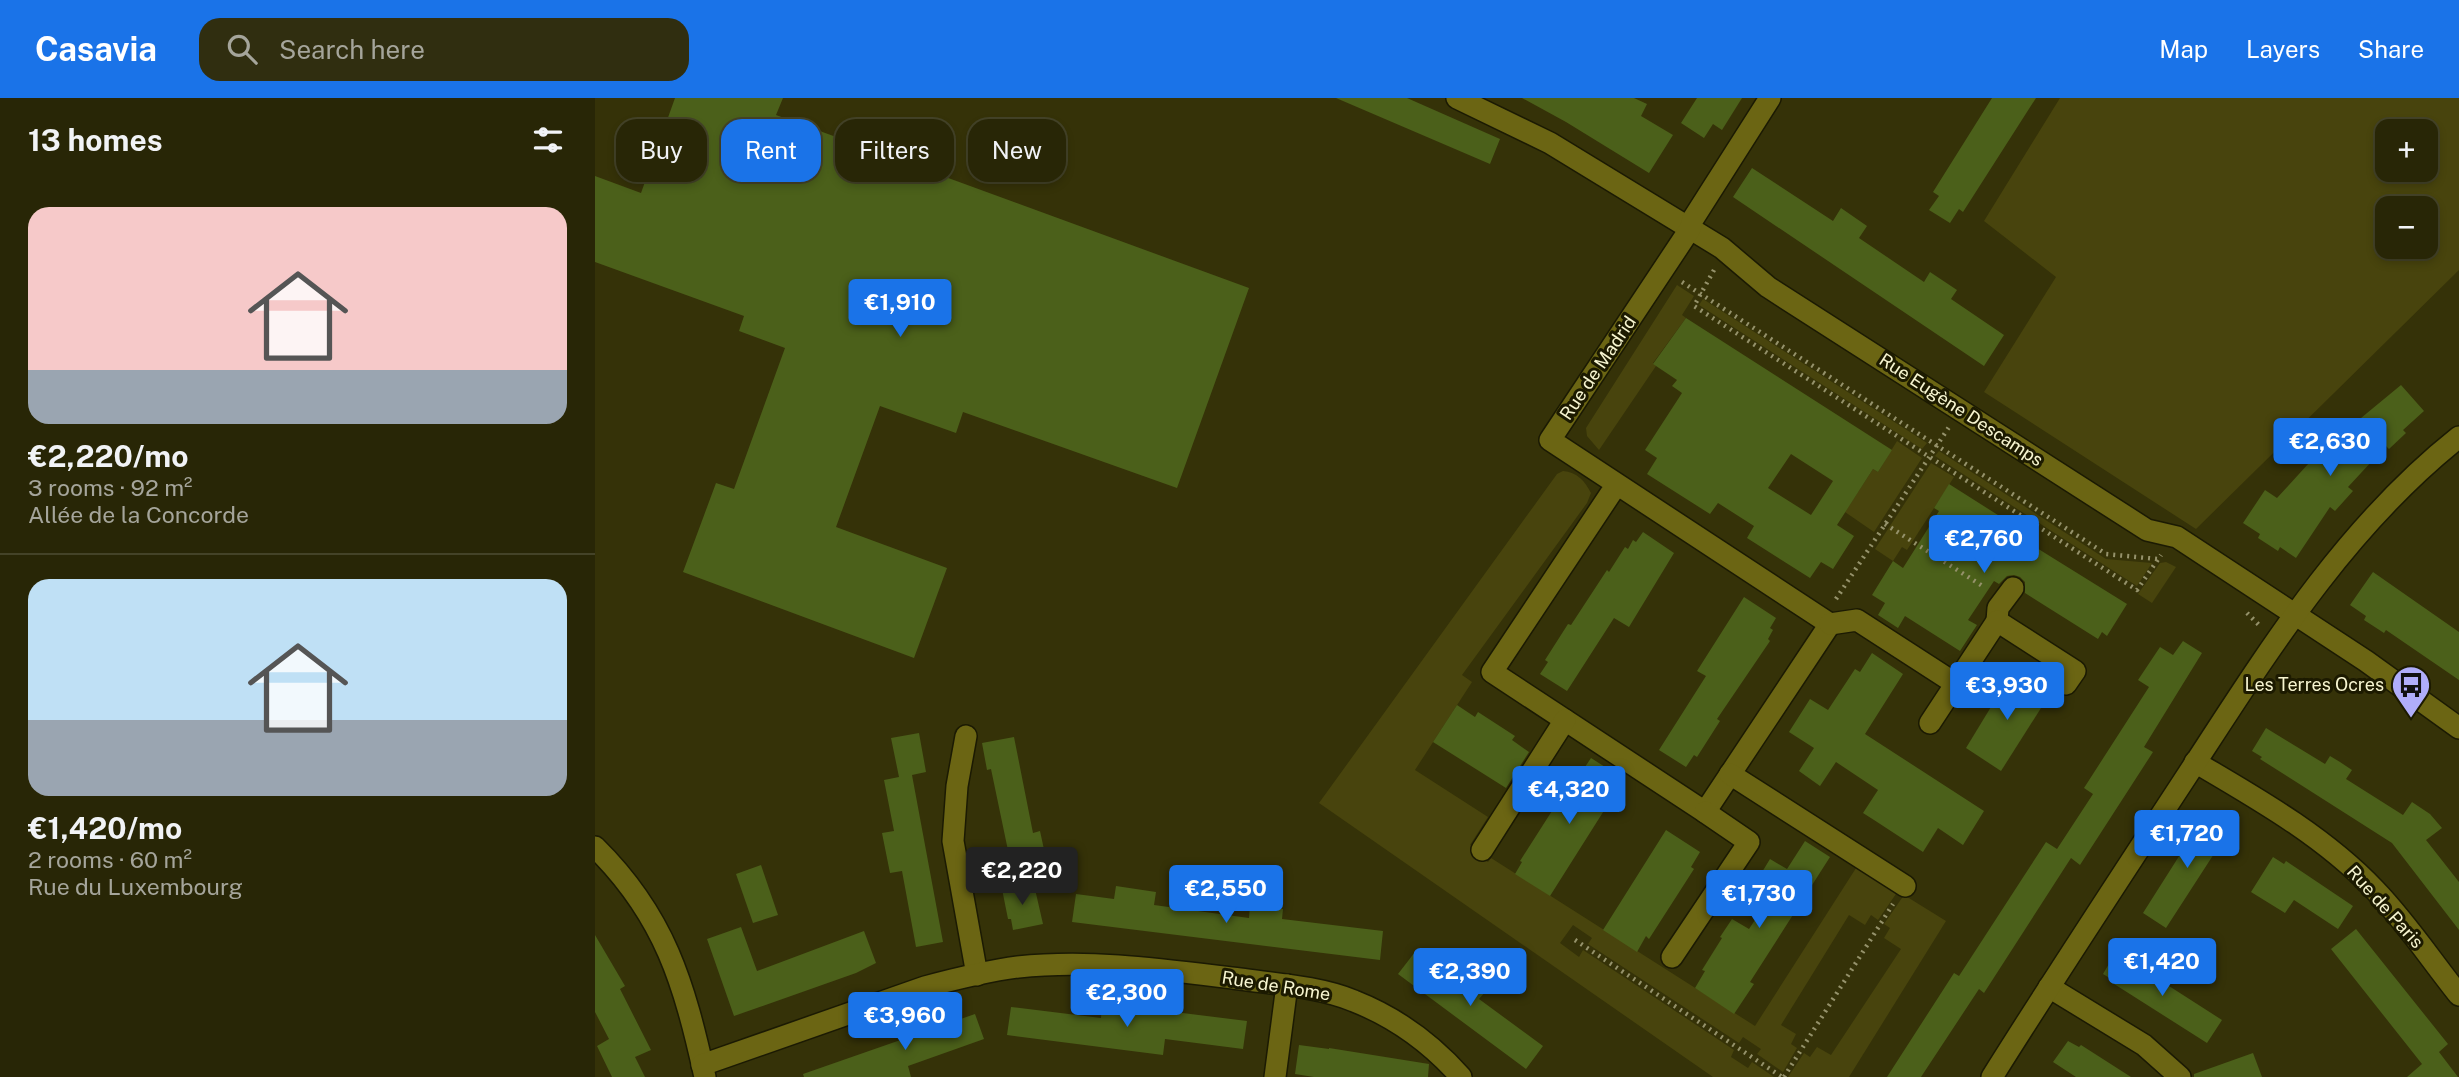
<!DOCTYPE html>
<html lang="en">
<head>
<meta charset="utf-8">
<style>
	body { margin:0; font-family:"Public Sans",sans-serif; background:#302e10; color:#f1f3f6; height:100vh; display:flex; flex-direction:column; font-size:26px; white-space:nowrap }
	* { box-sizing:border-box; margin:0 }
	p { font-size:23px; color:#a5a59b }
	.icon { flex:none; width:38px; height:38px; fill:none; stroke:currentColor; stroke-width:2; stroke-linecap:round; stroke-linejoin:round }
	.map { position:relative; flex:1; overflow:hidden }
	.drawer { display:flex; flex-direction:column; background:#282606; width:595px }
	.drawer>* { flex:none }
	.banner { position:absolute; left:21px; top:21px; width:665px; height:63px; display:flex; gap:14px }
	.buttons { position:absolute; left:1780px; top:21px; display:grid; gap:14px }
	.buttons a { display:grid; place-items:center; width:63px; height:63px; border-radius:14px; background:#282606; box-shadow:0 4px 10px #0003,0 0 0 2px #444328; font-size:35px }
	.price { position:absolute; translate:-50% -60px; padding:0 16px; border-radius:7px; background:#1a73e8; color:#fff; font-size:23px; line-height:46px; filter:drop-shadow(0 2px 4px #0008) }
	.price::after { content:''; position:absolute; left:50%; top:42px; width:21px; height:16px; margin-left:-10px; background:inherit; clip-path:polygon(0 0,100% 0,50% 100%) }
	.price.current { background:#222; color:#fff }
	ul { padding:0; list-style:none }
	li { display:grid; align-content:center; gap:14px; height:371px; padding:0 28px }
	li+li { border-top:2px solid #444328 }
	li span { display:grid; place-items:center; height:217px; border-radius:21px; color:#555 }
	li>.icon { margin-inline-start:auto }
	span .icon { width:126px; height:126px; fill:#fffc; stroke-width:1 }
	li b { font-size:30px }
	h2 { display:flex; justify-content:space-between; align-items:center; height:84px; padding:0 28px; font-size:30px }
	.tag { padding:0 24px; border-radius:21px; background:#282606; box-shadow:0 4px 10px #0003,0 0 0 2px #444328; font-size:24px; line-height:63px }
	.tag.current { background:#1a73e8; color:#fff }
	header { display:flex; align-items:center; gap:42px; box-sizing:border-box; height:98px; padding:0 35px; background:#1a73e8; color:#fff }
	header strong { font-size:33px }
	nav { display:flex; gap:38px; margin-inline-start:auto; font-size:24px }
	.search { width:490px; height:63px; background:#302e10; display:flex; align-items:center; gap:18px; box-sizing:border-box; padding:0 24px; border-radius:21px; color:#a5a59b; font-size:26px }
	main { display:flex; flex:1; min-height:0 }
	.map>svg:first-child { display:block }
	.green { fill:#48440d; fill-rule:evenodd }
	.building { fill:#4b601a; fill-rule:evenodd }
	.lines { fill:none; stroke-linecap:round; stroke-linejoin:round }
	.minor-casing { stroke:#1b1a03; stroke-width:24 }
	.path { stroke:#95926b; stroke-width:4.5; stroke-dasharray:2 5; stroke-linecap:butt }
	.minor { stroke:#6b6513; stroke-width:21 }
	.labels { text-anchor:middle; stroke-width:6; stroke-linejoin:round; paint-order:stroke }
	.street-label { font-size:18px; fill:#f7f5d0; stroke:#1c1a00 }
	.poi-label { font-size:18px; fill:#f7f5d0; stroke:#1c1a00; text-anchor:end }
</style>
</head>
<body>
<header>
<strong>Casavia</strong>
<div class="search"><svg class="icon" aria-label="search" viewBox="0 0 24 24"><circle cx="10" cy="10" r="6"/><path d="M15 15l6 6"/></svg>Search here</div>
<nav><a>Map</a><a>Layers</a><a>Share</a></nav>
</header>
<main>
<section class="drawer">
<h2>13 homes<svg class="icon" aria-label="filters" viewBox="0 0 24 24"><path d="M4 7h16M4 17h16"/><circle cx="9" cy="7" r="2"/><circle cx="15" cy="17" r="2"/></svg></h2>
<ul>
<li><span style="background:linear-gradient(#f6c9c9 75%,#9aa5b1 0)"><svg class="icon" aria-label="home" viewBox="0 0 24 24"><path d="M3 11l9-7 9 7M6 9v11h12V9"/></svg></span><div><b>€2,220/mo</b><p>3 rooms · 92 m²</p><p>Allée de la Concorde</p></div></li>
<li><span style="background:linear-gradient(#bfe0f5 65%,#9aa5b1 0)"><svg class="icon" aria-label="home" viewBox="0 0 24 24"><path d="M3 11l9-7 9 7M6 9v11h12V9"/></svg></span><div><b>€1,420/mo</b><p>2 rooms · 60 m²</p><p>Rue du Luxembourg</p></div></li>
</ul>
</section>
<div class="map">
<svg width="1864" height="979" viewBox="0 0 1864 979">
	<rect width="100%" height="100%" fill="#353208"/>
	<g class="green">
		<path d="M1465 0H1864V172L1601 431 1389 294 1461 179 1389 123ZM1792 33H1830V72H1792ZM1792 110H1830V149H1792Z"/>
		<polygon points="1082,187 1099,198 1087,217 1091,220 1058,265 1061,268 1004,352 992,338 991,330"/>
		<polygon points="1108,201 1332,345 1327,351 1104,207"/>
		<polygon points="1302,343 1327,360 1279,434 1250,414 1278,371 1283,374"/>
		<polygon points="1344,353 1511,461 1557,465 1542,488 1340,358"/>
		<polygon points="1336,365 1359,379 1312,452 1307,449 1298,463 1280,451"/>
		<path d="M968 373C982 374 990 383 996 395L992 405 867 577 877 584 820 672 893 719 875 747 881 751 878 755 893 764 896 760 1160 928 1263 767 1303 793 1283 822 1276 817 1270 827 1254 817 1186 927 1201 936 1196 946 1202 950 1188 974 1162 956 1166 951 1148 939 1144 945 993 846 997 840 978 827 965 845 984 859 988 852 1139 952 1136 959 1153 970 1157 964 1179 979H1118L724 705 962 376Z"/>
		<polygon points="1571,464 1581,469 1557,505 1543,496 1565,465"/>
		<polygon points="1309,797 1351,823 1254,979 1193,979 1209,955 1215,959 1222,949 1236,957 1306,851 1289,840 1295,830 1289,826"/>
	</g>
	<g class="building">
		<polygon points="80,0 188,0 181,17 654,190 582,390 368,314 361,335 285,308 241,429 352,470 319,560 88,474 121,385 139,391 190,250 144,233 149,218 0,164 0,78 46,95"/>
		<polygon points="741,0 812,0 905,41 895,66"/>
		<polygon points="927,0 1039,0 1052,6 1046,18 1078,37 1054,75 971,24"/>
		<polygon points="1102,0 1147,0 1127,32 1118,26 1109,40 1086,25"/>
		<polygon points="1397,0 1441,0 1368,114 1364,111 1355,125 1334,112 1344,98 1338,94"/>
		<polygon points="1157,70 1238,123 1246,110 1272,128 1264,140 1329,184 1335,174 1362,192 1356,201 1409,237 1389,268 1138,99"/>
		<path d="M1091 220 1297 352 1283 374 1278 371 1242 427 1259 438 1238 471 1226 464 1215 480 1152 440 1159 428 1123 405 1115 416 1052 376 1062 360 1050 352 1087 295 1077 288 1082 282 1058 266ZM1196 356 1238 383 1216 417 1173 390Z"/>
		<polygon points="1806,287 1829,313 1808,332 1811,335 1794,351 1791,348 1753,389 1758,393 1740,413 1735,409 1701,460 1685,449 1683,453 1663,440 1665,436 1648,425 1670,392 1682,400 1724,354 1736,365 1771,327 1766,320"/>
		<polygon points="1354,386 1436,438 1432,444 1532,506 1512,538 1507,534 1503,541 1430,495 1430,484 1425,479 1419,477 1412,478 1404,486 1399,483 1373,522 1382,527 1365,553 1310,518 1303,530 1283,517 1290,505 1277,497 1298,463 1308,470 1344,413 1339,410"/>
		<polygon points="1048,434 1079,455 1034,529 1019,520 972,593 945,576 953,564 950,562 973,526 976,527 1012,472 1014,474 1030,449 1033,451 1038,442 1041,444"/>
		<polygon points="1778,474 1864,534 1864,582 1791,532 1789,535 1769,522 1771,518 1755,507"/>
		<polygon points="1149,499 1181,520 1175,530 1178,532 1173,541 1175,543 1122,621 1125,623 1102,659 1099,657 1091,669 1064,652 1111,578 1102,573"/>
		<polygon points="1588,543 1607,555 1549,649 1558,654 1485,767 1476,760 1389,895 1384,891 1326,979 1292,979 1359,875 1364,878 1451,744 1462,751 1498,696 1489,690 1554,589 1543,582 1565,549 1578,557"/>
		<polygon points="1277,555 1308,576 1270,636 1389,713 1368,747 1343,730 1328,754 1279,722 1268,715 1283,692 1241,664 1225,688 1204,673 1219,650 1194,634 1215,601 1233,612 1260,571 1265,574"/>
		<polygon points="1416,576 1453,599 1406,673 1371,650"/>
		<polygon points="862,607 880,619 883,614 920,638 917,642 934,654 911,690 838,644"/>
		<polygon points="1671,630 1730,666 1735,658 1745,664 1757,672 1751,681 1808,717 1817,704 1835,716 1847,730 1831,742 1864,784 1864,832 1797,745 1665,661 1667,659 1657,653"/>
		<polygon points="324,635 331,674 317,677 348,844 321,849 307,773 295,775 287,735 299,733 289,682 304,679 296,640"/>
		<polygon points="419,639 438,735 445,733 450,756 415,762 396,671 392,672 387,645"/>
		<polygon points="996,660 1029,681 955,798 920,776 927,764 925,763 985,669 988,672"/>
		<polygon points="1615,714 1637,728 1571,830 1548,815 1607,722 1609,724"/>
		<polygon points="1071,732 1105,754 1096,769 1099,771 1054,841 1051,838 1042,854 1008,832"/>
		<polygon points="1210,743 1235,759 1155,884 1159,886 1139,916 1100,890 1110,873 1107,872 1127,840 1125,839 1137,821 1154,831 1181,790 1164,779 1175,761 1192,771"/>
		<polygon points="1678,759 1689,766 1691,763 1758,808 1743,831 1699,802 1690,815 1656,794"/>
		<polygon points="166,767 183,817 158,825 141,776"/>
		<polygon points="406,786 440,791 448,826 418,832 416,821 413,821"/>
		<polygon points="521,788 561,794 559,807 654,820 655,807 688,811 687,821 788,833 785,862 477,824 481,796 519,801"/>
		<polygon points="146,829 162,873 269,833 281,865 261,875 139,918 112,841"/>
		<polygon points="1761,831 1853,946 1844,954 1863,979 1812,979 1827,966 1736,851"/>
		<polygon points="0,837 30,888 25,891 56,952 40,959 50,979 17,979 2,948 14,941 0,914"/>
		<polygon points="820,854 852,877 858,870 890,894 884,901 948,948 931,971 803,876"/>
		<polygon points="1521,854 1627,922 1612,945 1516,884 1518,882 1508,876"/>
		<polygon points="507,905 652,923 648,951 570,941 568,957 412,937 416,909 506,920"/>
		<polygon points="380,916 389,941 313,968 316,979 209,979 208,976"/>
		<polygon points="1473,943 1484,949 1486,947 1536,979 1481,979 1458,964"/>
		<polygon points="704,947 734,951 734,950 834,966 833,979 719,979 700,976"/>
		<polygon points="1658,955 1667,979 1599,979 1599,976"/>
	</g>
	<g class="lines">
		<g class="minor-casing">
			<g id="minor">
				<polyline points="862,0 955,45 1127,150 1173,189 1552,432 1582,439 1771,563 1864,630"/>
				<polyline points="1022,386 897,574 1110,714 1235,526 955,342 1095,131 1098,121 1175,0"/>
				<polyline points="1402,523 1403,510 1418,490"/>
				<polyline points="1235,526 1262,522 1361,586"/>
				<polyline points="1335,625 1402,523 1480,573 1471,586"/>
				<polyline points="371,638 362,688 358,743 382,877"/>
				<path d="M1600 664C1663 701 1730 739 1780 792 1811 824 1836 862 1864 897"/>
				<polyline points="1135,676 1310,788"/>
				<path d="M0 749C70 818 89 885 110 979"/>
				<polyline points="887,752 970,622"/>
				<polyline points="1077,859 1154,744 1110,714"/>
				<polyline points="1454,889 1549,947 1585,979"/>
				<path d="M107 967 330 889C360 881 391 873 423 869 497 861 571 872 645 881 681 886 726 889 759 903 802 920 836 945 866 979"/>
				<polyline points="680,979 692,887"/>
				<path d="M1397 979C1461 877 1527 777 1593 676 1672 555 1749 430 1864 339"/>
			</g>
		</g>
		<g class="path">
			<polyline points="1119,172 1099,208 1542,492 1566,457"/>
			<polyline points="1087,184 1511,456 1562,461"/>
			<polyline points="1290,426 1389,489"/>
			<polyline points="1241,501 1354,329"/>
			<polyline points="1652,515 1665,528"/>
			<polyline points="980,842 1187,979"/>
			<polyline points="1189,979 1298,806"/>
		</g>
		<use href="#minor" class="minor"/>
	</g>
	<defs>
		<g id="bus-pin" transform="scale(2.0125)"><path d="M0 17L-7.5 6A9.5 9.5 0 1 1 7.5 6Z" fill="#b0aefa" stroke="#1c1a00"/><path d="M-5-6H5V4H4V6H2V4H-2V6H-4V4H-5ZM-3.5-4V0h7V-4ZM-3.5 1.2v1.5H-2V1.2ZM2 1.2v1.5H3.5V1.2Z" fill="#111"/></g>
	</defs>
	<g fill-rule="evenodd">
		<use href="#bus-pin" x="1816" y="587"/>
	</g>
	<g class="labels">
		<g class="street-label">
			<text transform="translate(1003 270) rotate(-56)" y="6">Rue de Madrid</text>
			<text transform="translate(1366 312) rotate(33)" y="6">Rue Eugène Descamps</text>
			<text transform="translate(1790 809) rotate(48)" y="6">Rue de Paris</text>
			<text transform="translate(681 888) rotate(9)" y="6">Rue de Rome</text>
		</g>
		<g class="poi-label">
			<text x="1789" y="593">Les Terres Ocres</text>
		</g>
	</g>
</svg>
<div class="buttons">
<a>+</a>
<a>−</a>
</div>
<b class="price" style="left:305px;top:241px">€1,910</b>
<b class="price" style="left:1735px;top:380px">€2,630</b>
<b class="price" style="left:1389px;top:477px">€2,760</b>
<b class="price" style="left:1412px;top:624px">€3,930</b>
<b class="price" style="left:974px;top:728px">€4,320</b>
<b class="price" style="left:1592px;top:772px">€1,720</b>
<b class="price current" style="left:427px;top:809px">€2,220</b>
<b class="price" style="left:631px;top:827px">€2,550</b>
<b class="price" style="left:1164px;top:832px">€1,730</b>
<b class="price" style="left:1567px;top:900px">€1,420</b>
<b class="price" style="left:875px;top:910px">€2,390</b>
<b class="price" style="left:532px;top:931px">€2,300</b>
<b class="price" style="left:310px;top:954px">€3,960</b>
<div class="banner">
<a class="tag">Buy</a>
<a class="tag current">Rent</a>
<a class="tag">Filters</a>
<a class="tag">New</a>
</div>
</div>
</main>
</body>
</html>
